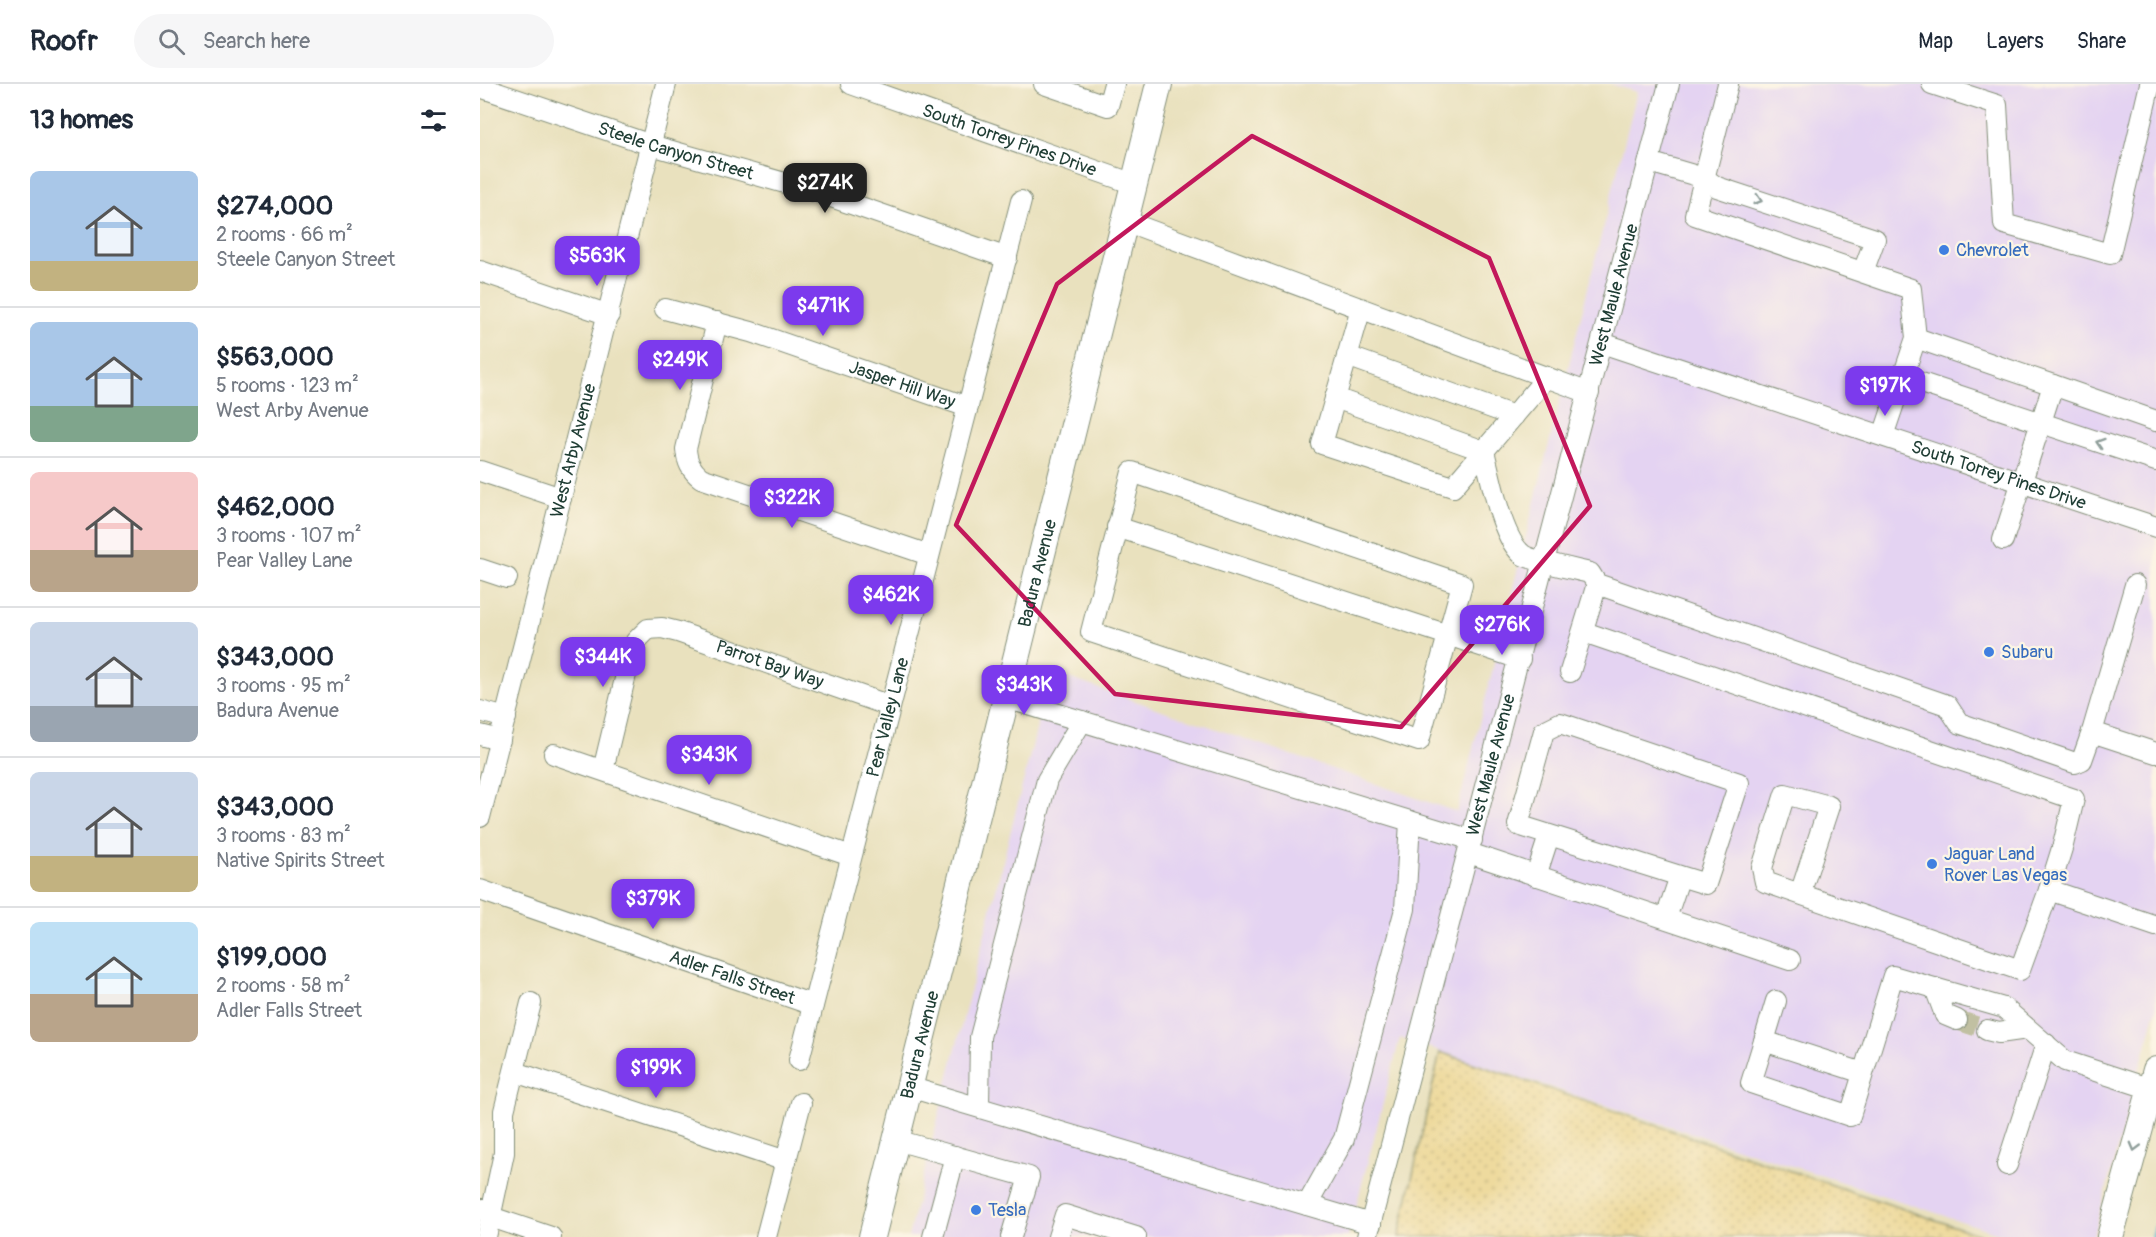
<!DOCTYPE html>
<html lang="en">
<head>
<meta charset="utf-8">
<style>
	body { margin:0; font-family:Pangolin,sans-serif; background:#f6f6f7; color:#1f2937; height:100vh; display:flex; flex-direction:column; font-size:22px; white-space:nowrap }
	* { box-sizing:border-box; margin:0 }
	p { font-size:20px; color:#747a83 }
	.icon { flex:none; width:33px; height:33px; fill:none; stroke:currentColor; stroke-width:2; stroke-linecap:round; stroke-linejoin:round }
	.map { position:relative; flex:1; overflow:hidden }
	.drawer { display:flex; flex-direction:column; background:#fff; width:480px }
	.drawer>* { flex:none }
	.price { position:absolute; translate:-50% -51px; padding:0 14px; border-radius:12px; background:#7c3aed; color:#fff; font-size:20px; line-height:39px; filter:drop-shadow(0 2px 3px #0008) }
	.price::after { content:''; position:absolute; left:50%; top:36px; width:18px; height:14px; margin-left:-9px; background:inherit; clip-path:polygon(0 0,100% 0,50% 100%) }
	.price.on { background:#222; color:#fff }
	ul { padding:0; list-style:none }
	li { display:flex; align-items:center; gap:18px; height:150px; padding:0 30px }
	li+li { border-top:2px solid #e0e1e3 }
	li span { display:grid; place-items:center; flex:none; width:168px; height:120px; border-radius:9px; color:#555 }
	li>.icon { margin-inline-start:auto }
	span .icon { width:72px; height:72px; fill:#fffc; stroke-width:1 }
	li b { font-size:26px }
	h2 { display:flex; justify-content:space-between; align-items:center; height:72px; padding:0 30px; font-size:26px }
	header { display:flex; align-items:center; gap:36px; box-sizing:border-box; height:84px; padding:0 30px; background:#fff; border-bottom:2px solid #e0e1e3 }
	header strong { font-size:28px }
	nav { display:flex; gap:33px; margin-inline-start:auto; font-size:21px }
	.search { width:420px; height:54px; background:#f6f6f7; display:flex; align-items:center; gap:15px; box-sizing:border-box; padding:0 21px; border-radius:33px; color:#747a83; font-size:22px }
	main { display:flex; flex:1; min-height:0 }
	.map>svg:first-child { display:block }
	.built { fill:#e4d3f2 }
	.sand { fill:url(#sand-dots); stroke:#868c69; stroke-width:1.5 }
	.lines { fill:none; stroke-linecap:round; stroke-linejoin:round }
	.stream { stroke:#46aec6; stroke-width:4.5 }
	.minor-tunnel { stroke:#c1c0a2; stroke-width:20; stroke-dasharray:20 10; stroke-linecap:butt }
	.minor-casing { stroke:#848f79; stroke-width:22 }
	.major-casing { stroke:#848f79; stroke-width:28 }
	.minor { stroke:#fff; stroke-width:20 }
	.major { stroke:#fff; stroke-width:26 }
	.oneway { stroke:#8f9e9a }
	.marked { fill:none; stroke:#c2185b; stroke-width:4.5; stroke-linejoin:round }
	.shop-dot { fill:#3f7fe0; stroke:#fcf5e5; stroke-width:2 }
	.labels { text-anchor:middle; stroke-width:4.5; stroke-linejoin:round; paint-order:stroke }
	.street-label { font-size:18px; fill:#1f3d34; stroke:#fcf5e5 }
	.shop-label { font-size:18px; fill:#366cbe; stroke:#fcf5e5; text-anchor:start }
</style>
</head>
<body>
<header>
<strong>Roofr</strong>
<div class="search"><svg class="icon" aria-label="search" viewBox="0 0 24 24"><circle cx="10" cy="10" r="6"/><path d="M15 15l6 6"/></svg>Search here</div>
<nav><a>Map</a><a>Layers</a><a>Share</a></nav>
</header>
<main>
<section class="drawer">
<h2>13 homes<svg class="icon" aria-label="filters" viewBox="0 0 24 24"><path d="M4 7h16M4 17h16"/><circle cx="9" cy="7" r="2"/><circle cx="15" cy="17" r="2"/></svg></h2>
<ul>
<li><span style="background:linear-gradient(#a9c7e8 75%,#c2b280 0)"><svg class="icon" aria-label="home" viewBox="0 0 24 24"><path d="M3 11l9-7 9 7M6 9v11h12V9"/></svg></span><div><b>$274,000</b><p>2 rooms · 66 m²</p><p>Steele Canyon Street</p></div></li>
<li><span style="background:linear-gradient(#a9c7e8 70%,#7fa58c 0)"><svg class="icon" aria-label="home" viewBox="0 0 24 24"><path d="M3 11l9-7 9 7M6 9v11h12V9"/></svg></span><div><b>$563,000</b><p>5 rooms · 123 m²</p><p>West Arby Avenue</p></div></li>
<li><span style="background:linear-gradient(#f6c9c9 65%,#b9a48a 0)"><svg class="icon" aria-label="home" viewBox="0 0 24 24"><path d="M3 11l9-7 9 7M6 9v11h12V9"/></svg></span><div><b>$462,000</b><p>3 rooms · 107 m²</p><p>Pear Valley Lane</p></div></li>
<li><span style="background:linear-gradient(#c9d6e8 70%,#9aa5b1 0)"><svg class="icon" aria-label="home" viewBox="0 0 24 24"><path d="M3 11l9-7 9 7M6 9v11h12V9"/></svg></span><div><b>$343,000</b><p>3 rooms · 95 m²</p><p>Badura Avenue</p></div></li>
<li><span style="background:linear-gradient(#c9d6e8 70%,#c2b280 0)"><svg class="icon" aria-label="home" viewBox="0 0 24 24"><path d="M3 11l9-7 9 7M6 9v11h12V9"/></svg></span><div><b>$343,000</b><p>3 rooms · 83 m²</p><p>Native Spirits Street</p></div></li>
<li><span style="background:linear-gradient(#bfe0f5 60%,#b9a48a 0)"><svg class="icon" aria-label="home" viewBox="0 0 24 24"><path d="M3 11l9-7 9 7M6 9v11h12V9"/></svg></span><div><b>$199,000</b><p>2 rooms · 58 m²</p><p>Adler Falls Street</p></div></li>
</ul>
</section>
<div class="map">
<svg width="1676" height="1153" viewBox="0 0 1676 1153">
	<defs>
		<pattern id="sand-dots" width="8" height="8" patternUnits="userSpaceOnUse" patternTransform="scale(1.5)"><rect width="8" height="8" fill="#eeda9e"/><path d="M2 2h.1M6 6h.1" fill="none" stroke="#ccbc89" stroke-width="1.8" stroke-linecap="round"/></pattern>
	</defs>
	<rect width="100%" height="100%" fill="#fcf5e5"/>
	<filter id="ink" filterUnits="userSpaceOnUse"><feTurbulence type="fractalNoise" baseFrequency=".0167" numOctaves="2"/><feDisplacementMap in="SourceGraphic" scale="12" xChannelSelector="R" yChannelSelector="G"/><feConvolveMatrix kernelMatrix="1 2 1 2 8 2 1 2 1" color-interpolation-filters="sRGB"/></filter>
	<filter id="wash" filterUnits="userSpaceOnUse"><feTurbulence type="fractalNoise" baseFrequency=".008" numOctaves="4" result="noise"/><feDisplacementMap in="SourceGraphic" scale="24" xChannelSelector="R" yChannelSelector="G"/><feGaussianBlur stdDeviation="1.35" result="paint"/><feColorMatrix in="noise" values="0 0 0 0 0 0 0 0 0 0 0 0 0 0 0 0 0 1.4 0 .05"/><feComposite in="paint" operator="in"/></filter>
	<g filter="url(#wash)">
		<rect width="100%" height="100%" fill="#e9e1be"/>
		<polygon class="built" points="1130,0 1676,0 1676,926 1613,1153 1530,1153 920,954 868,1153 428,1153 571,588 977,728 1157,8"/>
		<polygon class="sand" points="960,968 1506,1153 919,1153"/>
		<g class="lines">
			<polyline class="stream" points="1673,1153 1676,1143"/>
		</g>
	</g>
	<g filter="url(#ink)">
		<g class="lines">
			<polyline class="minor-tunnel" points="1477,936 1507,946"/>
			<g class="minor-casing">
				<g id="minor">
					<path id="s1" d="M371 0 654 100"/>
					<polyline points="564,0 628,22 634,0"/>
					<polyline points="1248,0 1215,131 1431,205 1436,254 1403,352"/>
					<polyline points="1452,0 1517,21 1524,140 1630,170 1670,0"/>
					<path id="s2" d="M0 3 171 61 340 109 527 174"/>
					<polyline points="1169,78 1224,94 1237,103 1395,155 1383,188"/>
					<polyline points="645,137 1109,309"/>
					<polyline points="0,187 129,231"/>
					<polyline points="881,224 842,360 973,403 1067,293"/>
					<path id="s3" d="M185 225 271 248 488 323"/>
					<path d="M237 238 206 365C207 378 211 386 221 394L449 471"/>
					<polyline points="1436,254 1573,301 1523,456"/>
					<path id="s4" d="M1122 259 1676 443"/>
					<polyline points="867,272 1034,332"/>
					<polyline points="1423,293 1676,377"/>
					<polyline points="1573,301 1676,337"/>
					<path d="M855 314 1004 367C1011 393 1021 454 1043 471 1050 476 1098 486 1110 489L1117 500 1467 621 1479 639 1595 679 1602 676 1612 648 1676 669"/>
					<polyline points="0,387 81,414"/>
					<polyline points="637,443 968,551 982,500 652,388 611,548 939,657 968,551 1040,575"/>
					<polyline points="0,485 27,494"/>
					<polyline points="1104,548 1594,715 1583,761 1569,806"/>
					<polyline points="1090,588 1117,500"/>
					<polyline points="526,614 992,756"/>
					<polyline points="0,627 26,634"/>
					<polyline points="1612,648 1655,501"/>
					<polyline points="0,651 20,656"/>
					<polyline points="74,670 371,772"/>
					<path id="s5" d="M123 686 149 578 156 557 168 545 182 544 198 548 410 622"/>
					<path id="s6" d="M0 733 186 0"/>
					<polyline points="989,769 1310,876"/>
					<polyline points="1056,792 1069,752"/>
					<path id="s7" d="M0 806 333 921"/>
					<polyline points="1320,810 1349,722 1305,710 1282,784 1285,798 1540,886 1569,806 1676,842"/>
					<polyline points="1186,834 1200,792 1226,800 1259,699 1080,639 1064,647 1038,741 1200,792"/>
					<polyline points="1455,904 1465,931 1477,936"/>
					<polyline points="1507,946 1519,949 1547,945"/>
					<polyline points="1284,957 1296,917"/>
					<path id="s8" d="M319 976 541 117"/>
					<polyline points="35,988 306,1077"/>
					<polyline points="1383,989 1284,957 1271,999 1370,1032 1413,892 1524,924 1585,977 1671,1005"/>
					<polyline points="429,1003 891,1140"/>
					<polyline points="499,1023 500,953 567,696 602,637"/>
					<polyline points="416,1056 549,1093 531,1153"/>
					<polyline points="1527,1081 1566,960"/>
					<polyline points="827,1121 864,1055 925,825 930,737"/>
					<polyline points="3,1125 11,1133 71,1153"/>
					<polyline points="6,1153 24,1069 24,1027 51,919"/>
					<polyline points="286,1153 321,1019"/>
					<polyline points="453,1153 475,1072"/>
					<polyline points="578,1153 585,1131 656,1153"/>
					<path id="s9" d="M887 1153 1189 0"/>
				</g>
			</g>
			<g class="major-casing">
				<g id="major">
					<path id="s10" d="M392 1153 679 0"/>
					<polyline points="1630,1153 1676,986"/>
				</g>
			</g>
			<use href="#minor" class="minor"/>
			<use href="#major" class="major"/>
		</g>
		<defs><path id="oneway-chevron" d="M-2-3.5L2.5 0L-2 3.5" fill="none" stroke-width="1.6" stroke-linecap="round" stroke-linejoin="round" transform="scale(1.5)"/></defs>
		<g class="oneway">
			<use href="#oneway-chevron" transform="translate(1278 116) rotate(18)"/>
			<use href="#oneway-chevron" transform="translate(1620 359) rotate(-162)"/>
			<use href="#oneway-chevron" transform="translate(1655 1063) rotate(105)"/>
		</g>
	</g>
	<path class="marked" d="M772 52 1009 174 1110 422 921 643 635 610 476 441 577 200Z"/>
	<g class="shop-dot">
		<circle cx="1464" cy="166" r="6"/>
		<circle cx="1509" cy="568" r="6"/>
		<circle cx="1452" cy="780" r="6"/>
		<circle cx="496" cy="1126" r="6"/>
	</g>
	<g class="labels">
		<g class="street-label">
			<text dy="6" stroke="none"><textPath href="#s1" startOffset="168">South Torrey Pines Drive</textPath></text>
			<text dy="6" stroke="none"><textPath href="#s2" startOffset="206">Steele Canyon Street</textPath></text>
			<text dy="6" stroke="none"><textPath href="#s9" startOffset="974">West Maule Avenue</textPath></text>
			<text dy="6" stroke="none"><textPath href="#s3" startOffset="249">Jasper Hill Way</textPath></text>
			<text dy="6" stroke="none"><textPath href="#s6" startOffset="378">West Arby Avenue</textPath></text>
			<text dy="6" stroke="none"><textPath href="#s4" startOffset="418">South Torrey Pines Drive</textPath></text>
			<text dy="6" stroke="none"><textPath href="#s10" startOffset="684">Badura Avenue</textPath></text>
			<text dy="6" stroke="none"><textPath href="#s5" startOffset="278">Parrot Bay Way</textPath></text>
			<text dy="6" stroke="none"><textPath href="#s8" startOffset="354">Pear Valley Lane</textPath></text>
			<text dy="6" stroke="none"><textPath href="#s9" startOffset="488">West Maule Avenue</textPath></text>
			<text dy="6" stroke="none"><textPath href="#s7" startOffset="267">Adler Falls Street</textPath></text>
			<text dy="6" stroke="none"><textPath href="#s10" startOffset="198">Badura Avenue</textPath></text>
		</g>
		<g class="shop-label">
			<text x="1476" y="172">Chevrolet</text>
			<text x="1521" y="574">Subaru</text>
			<text x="1464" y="776">Jaguar Land<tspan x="1464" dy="21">Rover Las Vegas</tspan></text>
			<text x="508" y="1132">Tesla</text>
		</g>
	</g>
</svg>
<b class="price on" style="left:345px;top:130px">$274K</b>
<b class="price" style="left:117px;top:203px">$563K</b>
<b class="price" style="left:343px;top:253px">$471K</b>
<b class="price" style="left:200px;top:307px">$249K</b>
<b class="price" style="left:1405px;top:333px">$197K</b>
<b class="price" style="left:312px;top:445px">$322K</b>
<b class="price" style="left:411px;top:542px">$462K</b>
<b class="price" style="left:1022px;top:572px">$276K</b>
<b class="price" style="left:123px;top:604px">$344K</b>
<b class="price" style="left:544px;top:632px">$343K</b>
<b class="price" style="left:229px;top:702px">$343K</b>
<b class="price" style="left:173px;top:846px">$379K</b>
<b class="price" style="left:176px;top:1015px">$199K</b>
</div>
</main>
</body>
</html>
